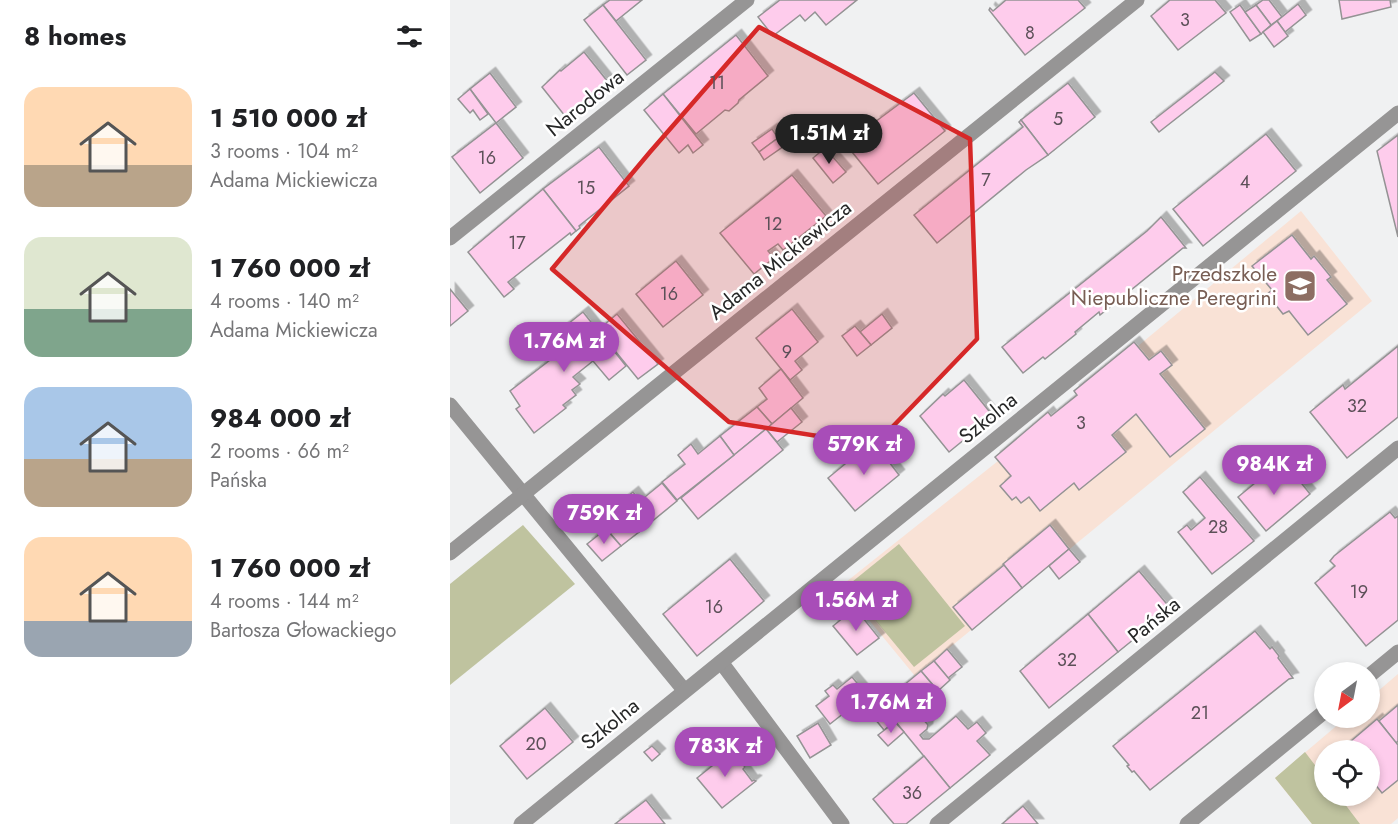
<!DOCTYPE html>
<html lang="en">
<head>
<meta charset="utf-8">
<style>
	body { margin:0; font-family:Jost,sans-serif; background:#f2f2f2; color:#202124; height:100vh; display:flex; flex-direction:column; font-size:22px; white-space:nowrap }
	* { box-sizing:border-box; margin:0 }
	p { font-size:20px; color:#757577 }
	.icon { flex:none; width:33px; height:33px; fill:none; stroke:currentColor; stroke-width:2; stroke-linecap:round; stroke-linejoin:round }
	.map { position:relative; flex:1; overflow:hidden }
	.sheet { display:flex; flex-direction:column; background:#fff; width:450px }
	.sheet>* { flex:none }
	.needle { width:39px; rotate:212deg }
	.buttons { position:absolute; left:864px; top:662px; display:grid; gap:12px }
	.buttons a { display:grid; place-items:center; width:66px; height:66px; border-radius:50%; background:#fff; box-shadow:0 3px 9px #0003; font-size:30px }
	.price { position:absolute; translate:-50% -51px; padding:0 14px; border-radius:21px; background:#a84db8; color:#fff; font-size:20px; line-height:39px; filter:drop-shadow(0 2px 3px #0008) }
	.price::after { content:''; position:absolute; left:50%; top:36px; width:18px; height:14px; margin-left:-9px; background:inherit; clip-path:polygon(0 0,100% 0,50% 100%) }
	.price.current { background:#222; color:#fff }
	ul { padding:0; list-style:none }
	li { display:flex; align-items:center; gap:18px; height:150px; padding:0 24px }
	li span { display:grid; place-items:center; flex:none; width:168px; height:120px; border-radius:18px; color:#555 }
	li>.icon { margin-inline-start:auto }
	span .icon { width:72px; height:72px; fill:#fffc; stroke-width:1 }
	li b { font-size:26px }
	h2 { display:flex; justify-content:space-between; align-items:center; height:72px; padding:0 24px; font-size:26px }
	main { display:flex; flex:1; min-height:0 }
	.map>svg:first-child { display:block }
	.education { fill:#f9e2d6; fill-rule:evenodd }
	.green { fill:#bfc39f }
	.building { fill:#feccec; stroke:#949394; stroke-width:1.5; filter:url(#shadow) }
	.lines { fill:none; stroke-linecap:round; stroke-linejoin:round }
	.minor { stroke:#969595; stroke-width:15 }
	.marked { fill:#d62828; fill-opacity:0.2; stroke:#d62828; stroke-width:4.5; stroke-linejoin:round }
	.labels { text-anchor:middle; stroke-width:5; stroke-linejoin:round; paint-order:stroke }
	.number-label { font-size:18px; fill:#5c5058 }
	.street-label { font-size:21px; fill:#262727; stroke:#fff }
	.education-label { font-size:21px; fill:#785e54; stroke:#fff; text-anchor:end }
</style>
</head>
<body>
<main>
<section class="sheet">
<h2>8 homes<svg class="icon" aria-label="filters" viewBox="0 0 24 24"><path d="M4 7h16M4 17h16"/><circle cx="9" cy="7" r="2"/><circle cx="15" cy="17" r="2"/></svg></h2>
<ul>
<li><span style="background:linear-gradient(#ffd9b3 65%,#b9a48a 0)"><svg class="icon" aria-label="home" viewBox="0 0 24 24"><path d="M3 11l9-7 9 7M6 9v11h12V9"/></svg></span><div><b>1 510 000 zł</b><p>3 rooms · 104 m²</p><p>Adama Mickiewicza</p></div></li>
<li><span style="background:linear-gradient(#dfe7d0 60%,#7fa58c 0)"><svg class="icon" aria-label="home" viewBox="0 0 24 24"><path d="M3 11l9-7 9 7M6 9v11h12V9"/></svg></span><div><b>1 760 000 zł</b><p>4 rooms · 140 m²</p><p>Adama Mickiewicza</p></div></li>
<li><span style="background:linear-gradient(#a9c7e8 60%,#b9a48a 0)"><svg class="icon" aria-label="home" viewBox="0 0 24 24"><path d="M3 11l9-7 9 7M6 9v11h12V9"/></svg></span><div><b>984 000 zł</b><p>2 rooms · 66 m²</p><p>Pańska</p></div></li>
<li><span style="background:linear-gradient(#ffd9b3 70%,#9aa5b1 0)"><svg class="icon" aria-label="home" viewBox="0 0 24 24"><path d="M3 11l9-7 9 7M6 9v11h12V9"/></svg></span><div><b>1 760 000 zł</b><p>4 rooms · 144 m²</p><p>Bartosza Głowackiego</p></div></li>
</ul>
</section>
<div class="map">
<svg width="948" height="824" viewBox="0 0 948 824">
	<defs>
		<filter id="shadow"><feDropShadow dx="5.5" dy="-5.5" stdDeviation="0" flood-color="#0004"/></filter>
	</defs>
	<rect width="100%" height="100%" fill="#f0f1f2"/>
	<g class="education">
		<polygon points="851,211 922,301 465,676 391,586 548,461 545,457 598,412 602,416 627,395 652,368 684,342 688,346"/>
		<path d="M948 674V818L941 824H862L825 778 897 717H920V698ZM874 750H920V795H874Z"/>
	</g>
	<g class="green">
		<polygon points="73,525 125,584 0,685 0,584"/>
		<polygon points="449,544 515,626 464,667 397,586"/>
		<polygon points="855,752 874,777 874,795 888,795 910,824 862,824 825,778"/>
	</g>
	<g class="building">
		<polygon points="160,0 192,0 166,21 153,5"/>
		<polygon points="330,0 407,0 376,25 365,12 355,21 350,15 323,36 308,17"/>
		<polygon points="556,0 628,0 635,8 575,55 539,10 540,8 543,11"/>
		<polygon points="720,0 765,0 776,13 728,50 701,16"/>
		<polygon points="813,0 819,0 832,17 821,25 806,5"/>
		<polygon points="889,0 940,0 941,7 892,19"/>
		<polygon points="848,4 856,15 835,32 827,21"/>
		<polygon points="153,5 196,60 177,75 134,20"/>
		<polygon points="790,5 811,34 800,41 780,12"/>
		<polygon points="806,5 821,25 811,34 795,12"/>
		<polygon points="827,21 838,36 824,47 813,32"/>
		<polygon points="286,35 318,76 289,100 288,103 279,111 275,110 246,134 213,94"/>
		<polygon points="134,52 162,87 119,121 92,87 110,70 111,71"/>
		<polygon points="765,72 774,81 709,132 701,122"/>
		<polygon points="40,73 66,107 46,123 20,89"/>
		<polygon points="618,83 645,117 598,155 571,120"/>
		<polygon points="20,89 38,114 30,120 23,110 20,113 8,99"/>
		<polygon points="464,93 495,131 428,184 398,147 427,124 425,122"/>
		<polygon points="213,94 253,145 243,153 238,145 229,153 194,110"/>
		<polygon points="571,120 598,155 576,170 487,243 464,215 573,127 569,122"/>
		<polygon points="46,123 73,158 30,193 2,157"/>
		<polygon points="322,129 328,138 309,152 302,143"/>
		<polygon points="816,134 846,171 753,246 723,209"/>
		<polygon points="948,135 948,237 927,151"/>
		<polygon points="328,138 334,146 314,160 309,152"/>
		<polygon points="149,147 179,186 129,226 130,228 126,231 93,189"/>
		<polygon points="375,148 396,172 383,183 363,158"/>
		<polygon points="342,175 376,216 333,250 328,244 318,251 324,258 304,274 270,233"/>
		<polygon points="93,189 126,231 121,235 120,233 58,282 64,289 54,297 18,252"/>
		<polygon points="711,217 736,248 733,248 650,315 649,312 625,332 626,334 595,359 593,357 573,373 552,347 697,231"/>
		<polygon points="842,235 861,259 864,256 881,277 877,280 897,304 858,335 839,311 833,314 817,294 822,290 802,266"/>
		<polygon points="226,261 253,295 213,327 186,294"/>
		<polygon points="0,289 18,311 0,326"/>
		<polygon points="342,309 368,342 345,361 352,370 340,380 306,338"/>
		<polygon points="133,312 176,366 159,380 143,361 123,377 130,384 122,390 126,395 113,405 116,408 84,433 66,409 70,406 60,391 118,346 108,332"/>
		<polygon points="167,314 208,364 188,379 148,330"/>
		<polygon points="432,314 442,328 421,345 410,332"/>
		<polygon points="405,326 421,345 407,356 392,336"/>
		<polygon points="83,335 91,345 74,359 66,348"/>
		<polygon points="684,342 699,360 711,351 722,365 710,374 755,429 720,457 686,414 662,435 676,452 629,490 624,483 590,511 579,497 571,503 566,497 562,500 550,486 561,476 545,457 598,412 601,416 627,395 624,391"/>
		<polygon points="948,346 948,417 897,458 860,412 893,385 895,389"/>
		<polygon points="331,369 353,398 322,424 307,407 317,399 309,388"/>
		<polygon points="514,380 543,416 499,452 470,416 493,394 495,396"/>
		<polygon points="307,407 322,424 284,455 270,436"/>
		<polygon points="341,408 352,422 327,442 316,429"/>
		<polygon points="316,429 333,450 248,519 231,498"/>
		<polygon points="270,436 284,455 227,500 212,482 235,464 228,455 241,444 248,454"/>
		<polygon points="423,441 449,475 405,511 378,478"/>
		<polygon points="833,460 860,494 816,531 788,497"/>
		<polygon points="750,477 804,541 762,574 728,532 737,525 741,530 755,518 733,492"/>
		<polygon points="212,483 227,501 189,532 167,505 183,492 190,501"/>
		<polygon points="161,510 168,518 175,513 189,532 171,546 153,525 159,519 155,514"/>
		<polygon points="940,512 945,518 948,516 948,620 916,646 865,583 885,566 880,561 884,556"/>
		<polygon points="600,525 619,549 572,588 553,564"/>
		<polygon points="156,529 171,546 152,561 137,544"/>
		<polygon points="619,549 630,562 609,579 599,566"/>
		<polygon points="280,559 314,601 247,656 213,614"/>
		<polygon points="554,565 572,588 522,630 503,607"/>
		<polygon points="689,571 721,609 668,652 638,614"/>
		<polygon points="405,608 429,638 407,655 383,626"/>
		<polygon points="638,614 668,652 599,708 570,671"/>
		<polygon points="805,631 820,649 822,647 829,656 828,658 843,678 839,679 700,790 684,771 682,772 677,766 679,765 663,746"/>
		<polygon points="497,649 512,667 498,678 484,661"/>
		<polygon points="484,661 500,680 488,691 471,671"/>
		<polygon points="471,671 482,684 459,703 448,690"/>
		<polygon points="402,677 417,695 380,724 366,706 379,696 375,691 383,685 387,689"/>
		<polygon points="448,690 478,725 477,729 470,735 473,739 479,739 506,716 518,729 527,722 536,733 527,741 540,755 500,788 431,704"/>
		<polygon points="417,695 427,707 415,717 405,704"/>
		<polygon points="431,704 445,722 434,730 420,713"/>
		<polygon points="948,705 948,741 946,743 929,721"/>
		<polygon points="95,708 123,742 77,779 50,746"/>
		<polygon points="927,719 948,745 948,780 932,793 920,778 920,750 897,750 894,747"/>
		<polygon points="445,722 454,732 438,746 428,735"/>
		<polygon points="368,723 381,745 360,758 347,736"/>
		<polygon points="202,746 210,754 202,761 194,752"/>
		<polygon points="268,750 273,757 281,750 295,767 293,769 302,781 304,780 306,781 272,808 247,778 263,765 258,758"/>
		<polygon points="474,756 500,788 456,824 444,824 423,799"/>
		<polygon points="196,800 215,824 165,824"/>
		<polygon points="573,806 588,824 552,824"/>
	</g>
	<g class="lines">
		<g class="minor">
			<polyline points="0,238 297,0"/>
			<polyline points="0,405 234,690"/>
			<polyline points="0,553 687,0"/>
			<polyline points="271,662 392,824"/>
			<polyline points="920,675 948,652"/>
			<polyline points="71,824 948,113"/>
			<polyline points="487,824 948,448"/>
			<polyline points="737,824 874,712"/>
		</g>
	</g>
	<path class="marked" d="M309 27 520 139 527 339 425 445 279 422 102 269 200 152Z"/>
	<defs>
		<g id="school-square" transform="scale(1.725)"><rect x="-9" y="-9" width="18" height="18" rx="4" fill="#8d6e63" stroke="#fff"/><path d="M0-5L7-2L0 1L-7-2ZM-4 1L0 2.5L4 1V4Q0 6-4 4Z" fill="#fff"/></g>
	</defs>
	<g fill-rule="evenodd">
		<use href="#school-square" x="850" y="286"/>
	</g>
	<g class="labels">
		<g class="number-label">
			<text x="735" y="26">3</text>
			<text x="580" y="39">8</text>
			<text x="267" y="89">11</text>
			<text x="608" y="125">5</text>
			<text x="37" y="164">16</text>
			<text x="536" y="186">7</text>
			<text x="795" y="188">4</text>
			<text x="136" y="194">15</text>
			<text x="323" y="230">12</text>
			<text x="67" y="249">17</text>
			<text x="219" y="300">16</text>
			<text x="337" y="358">9</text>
			<text x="907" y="412">32</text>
			<text x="631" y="429">3</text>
			<text x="768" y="533">28</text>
			<text x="909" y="598">19</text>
			<text x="264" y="613">16</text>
			<text x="617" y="666">32</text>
			<text x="750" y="719">21</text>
			<text x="86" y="750">20</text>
			<text x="462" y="799">36</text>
		</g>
		<g class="street-label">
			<text transform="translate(135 103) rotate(-39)" y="7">Narodowa</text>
			<text transform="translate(330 260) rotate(-39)" y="7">Adama Mickiewicza</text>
			<text transform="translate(538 418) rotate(-39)" y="7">Szkolna</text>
			<text transform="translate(704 620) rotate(-39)" y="7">Pańska</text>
			<text transform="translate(160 724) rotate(-39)" y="7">Szkolna</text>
		</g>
		<g class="education-label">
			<text x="827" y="281">Przedszkole<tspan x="827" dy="24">Niepubliczne Peregrini</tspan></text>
		</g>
	</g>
</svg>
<div class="buttons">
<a><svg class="needle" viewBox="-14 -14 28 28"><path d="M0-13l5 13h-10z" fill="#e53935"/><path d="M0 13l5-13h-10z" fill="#757577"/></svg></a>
<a><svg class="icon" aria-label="locate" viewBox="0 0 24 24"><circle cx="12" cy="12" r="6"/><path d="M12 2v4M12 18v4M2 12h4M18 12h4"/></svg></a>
</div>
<b class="price current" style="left:379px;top:165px">1.51M zł</b>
<b class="price" style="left:114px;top:373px">1.76M zł</b>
<b class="price" style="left:414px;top:476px">579K zł</b>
<b class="price" style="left:824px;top:496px">984K zł</b>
<b class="price" style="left:154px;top:545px">759K zł</b>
<b class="price" style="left:406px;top:632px">1.56M zł</b>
<b class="price" style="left:441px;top:734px">1.76M zł</b>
<b class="price" style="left:275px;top:778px">783K zł</b>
</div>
</main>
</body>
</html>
